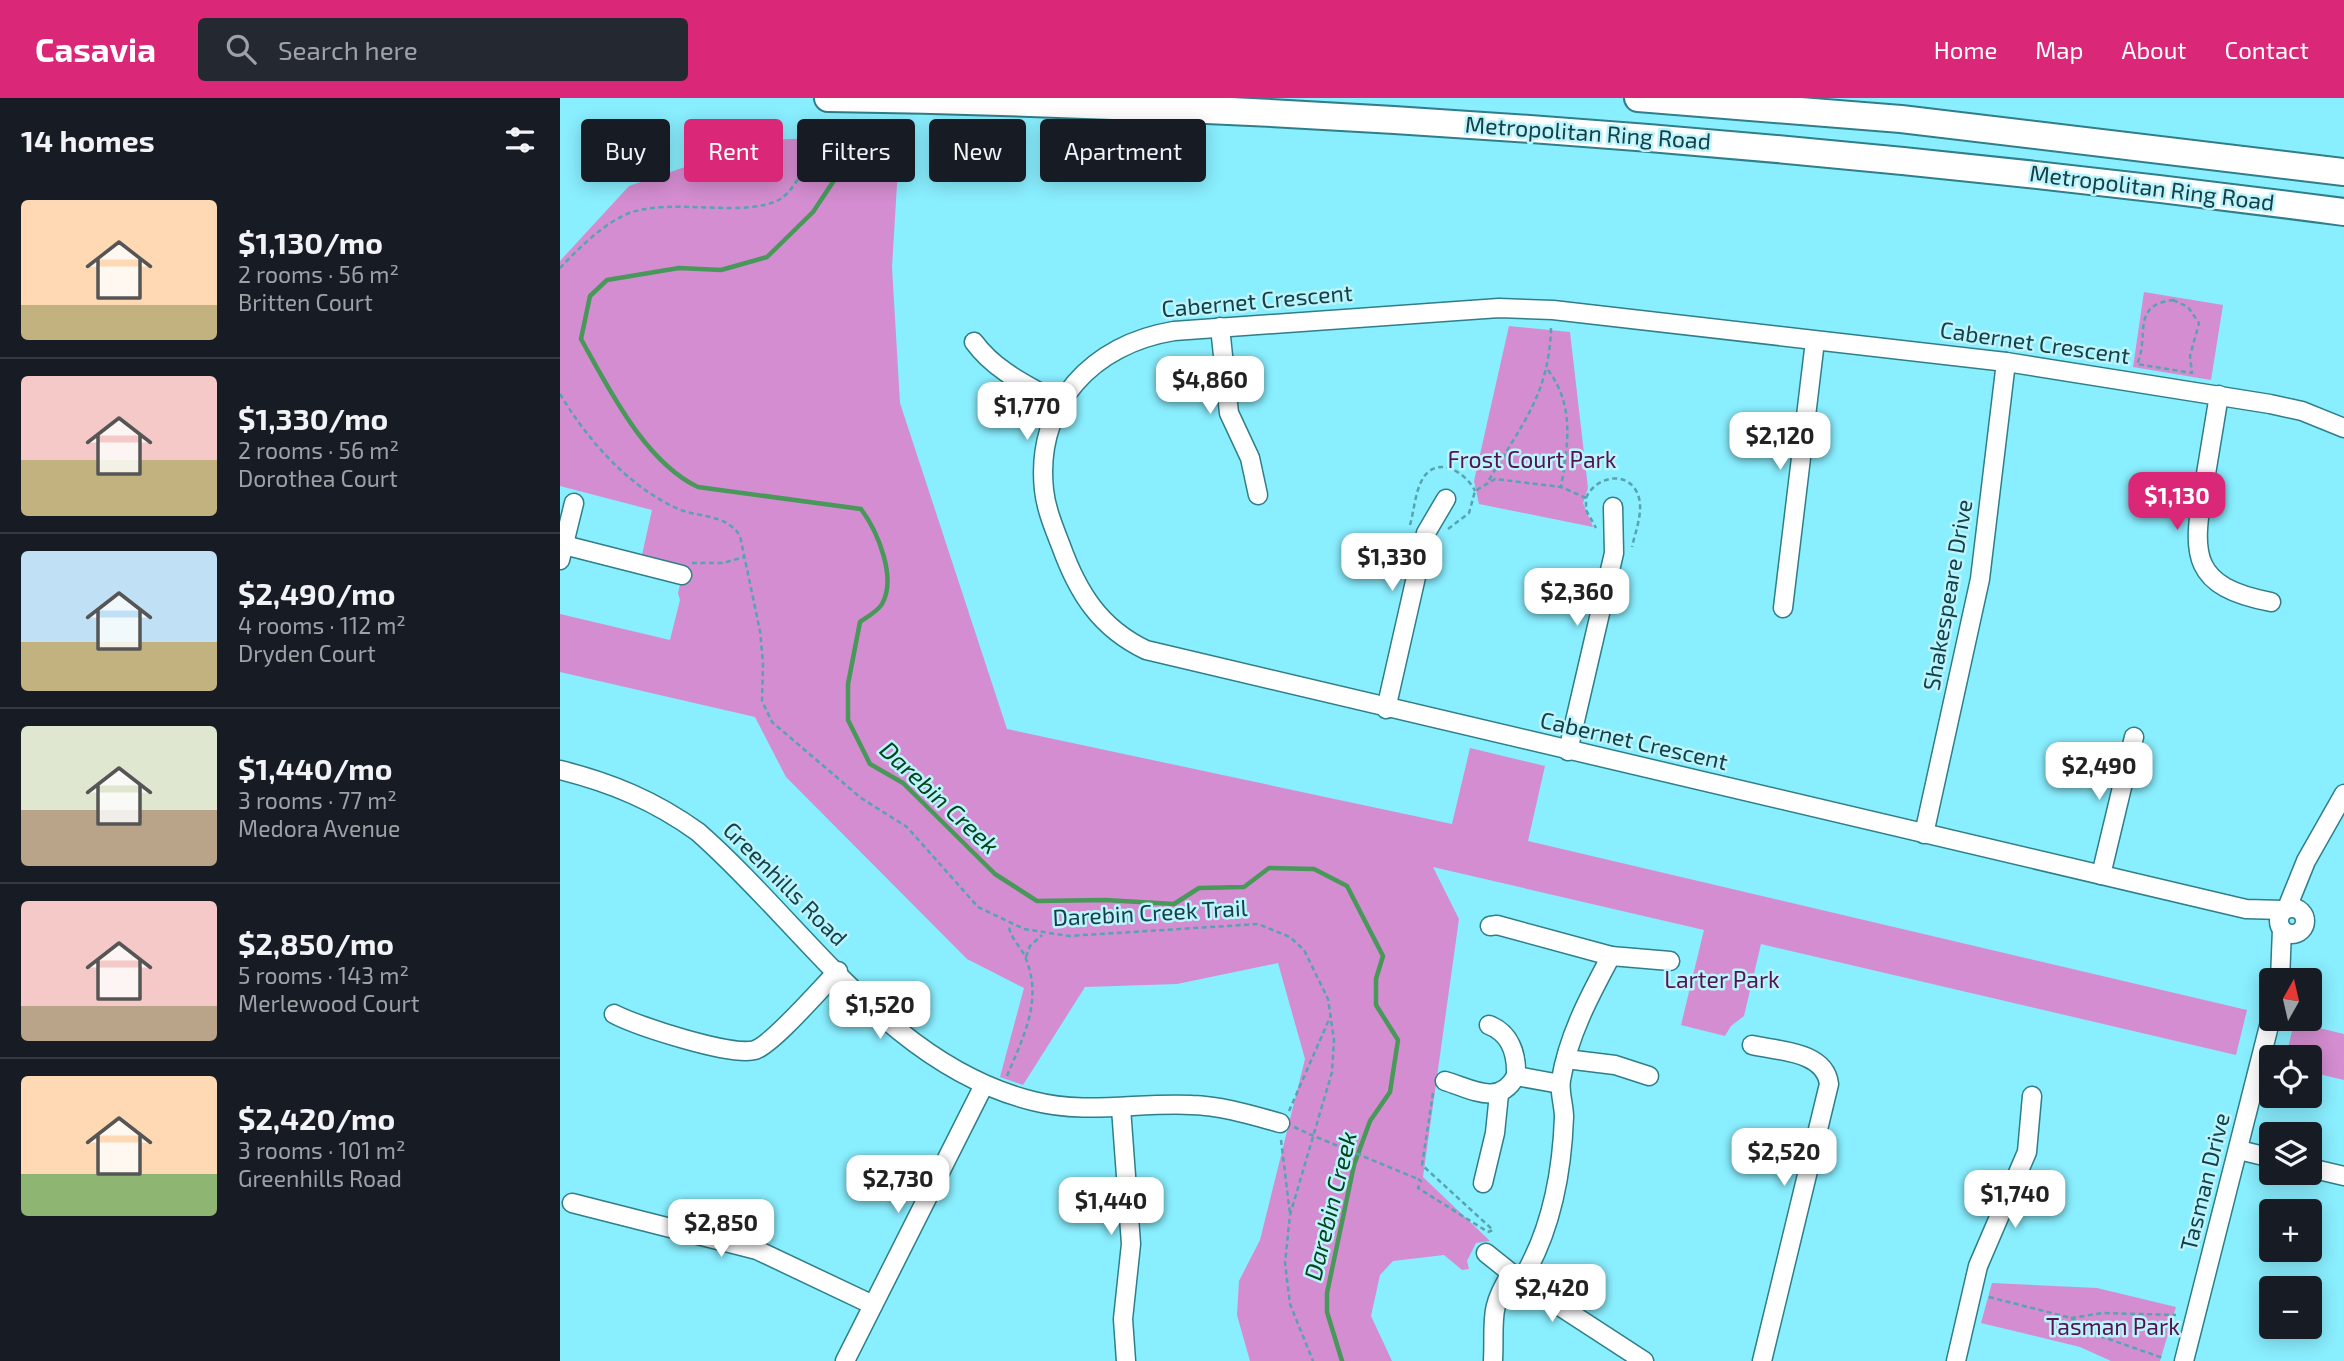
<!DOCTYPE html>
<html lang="en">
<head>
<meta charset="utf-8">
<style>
	body { margin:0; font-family:"Exo 2",sans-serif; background:#242831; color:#f1f3f6; height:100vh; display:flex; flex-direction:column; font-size:26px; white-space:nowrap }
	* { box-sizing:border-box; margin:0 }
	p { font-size:23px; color:#9ea1a6 }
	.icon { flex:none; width:38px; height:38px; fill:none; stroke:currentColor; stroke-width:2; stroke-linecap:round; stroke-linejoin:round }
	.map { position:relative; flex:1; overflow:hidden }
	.panel { display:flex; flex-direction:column; background:#171b24; width:560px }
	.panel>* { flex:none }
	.top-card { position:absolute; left:21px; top:21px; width:665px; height:63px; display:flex; gap:14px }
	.needle { width:46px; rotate:8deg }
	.tools { position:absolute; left:1699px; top:870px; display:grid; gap:14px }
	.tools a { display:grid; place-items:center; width:63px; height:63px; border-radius:7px; background:#171b24; box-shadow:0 4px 18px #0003; font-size:35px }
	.price { position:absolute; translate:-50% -60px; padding:0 16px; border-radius:14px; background:#fff; color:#222; font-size:23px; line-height:46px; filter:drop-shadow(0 2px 4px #0008) }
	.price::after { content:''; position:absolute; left:50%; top:42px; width:21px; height:16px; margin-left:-10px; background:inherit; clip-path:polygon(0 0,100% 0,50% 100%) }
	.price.selected { background:#db2777; color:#fff }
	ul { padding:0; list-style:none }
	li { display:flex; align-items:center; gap:21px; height:175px; padding:0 21px }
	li+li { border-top:2px solid #363941 }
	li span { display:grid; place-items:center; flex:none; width:196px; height:140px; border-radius:7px; color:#555 }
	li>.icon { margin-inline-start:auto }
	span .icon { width:84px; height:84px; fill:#fffc; stroke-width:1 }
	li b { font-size:30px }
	h2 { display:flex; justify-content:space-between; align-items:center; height:84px; padding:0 21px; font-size:30px }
	.chip { padding:0 24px; border-radius:7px; background:#171b24; box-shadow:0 4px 18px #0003; font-size:24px; line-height:63px }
	.chip.selected { background:#db2777; color:#fff }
	header { display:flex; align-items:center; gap:42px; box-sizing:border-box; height:98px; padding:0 35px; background:#db2777; color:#fff }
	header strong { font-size:33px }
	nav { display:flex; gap:38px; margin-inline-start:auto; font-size:24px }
	.search { width:490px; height:63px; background:#242831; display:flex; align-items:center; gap:18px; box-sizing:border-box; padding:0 24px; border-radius:7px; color:#9ea1a6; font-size:26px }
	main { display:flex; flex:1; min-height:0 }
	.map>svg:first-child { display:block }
	.green { fill:#d48dd0 }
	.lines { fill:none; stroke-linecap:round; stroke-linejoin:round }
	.stream { stroke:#479859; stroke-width:4.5 }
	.minor-casing { stroke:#2f7e89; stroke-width:21 }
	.highway-casing { stroke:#2f7e89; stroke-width:30 }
	.path { stroke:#57a3af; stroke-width:2.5; stroke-dasharray:5 3.5; stroke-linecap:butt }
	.minor { stroke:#fff; stroke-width:18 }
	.highway { stroke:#fff; stroke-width:26 }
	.path-bridge { stroke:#57a3af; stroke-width:2.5; stroke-dasharray:5 3.5; stroke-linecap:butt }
	.labels { text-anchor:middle; stroke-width:5; stroke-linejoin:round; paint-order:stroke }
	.street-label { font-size:23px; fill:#144046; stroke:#bcf4fd }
	.park-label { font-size:23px; fill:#541453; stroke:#bcf4fd }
	.water-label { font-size:24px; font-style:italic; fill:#05441a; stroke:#bcf4fd }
</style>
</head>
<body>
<header>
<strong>Casavia</strong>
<div class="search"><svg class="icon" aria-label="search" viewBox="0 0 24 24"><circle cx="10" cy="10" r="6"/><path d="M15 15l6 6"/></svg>Search here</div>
<nav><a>Home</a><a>Map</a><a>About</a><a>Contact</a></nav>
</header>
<main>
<section class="panel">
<h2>14 homes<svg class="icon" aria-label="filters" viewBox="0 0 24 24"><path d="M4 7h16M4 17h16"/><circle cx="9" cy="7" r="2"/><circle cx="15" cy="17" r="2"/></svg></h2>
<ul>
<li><span style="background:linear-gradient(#ffd9b3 75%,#c2b280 0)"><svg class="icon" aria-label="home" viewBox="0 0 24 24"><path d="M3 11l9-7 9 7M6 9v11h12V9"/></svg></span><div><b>$1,130/mo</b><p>2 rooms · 56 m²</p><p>Britten Court</p></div></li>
<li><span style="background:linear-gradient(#f6c9c9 60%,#c2b280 0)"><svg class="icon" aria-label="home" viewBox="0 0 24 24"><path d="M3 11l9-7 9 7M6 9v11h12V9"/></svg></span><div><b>$1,330/mo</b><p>2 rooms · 56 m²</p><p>Dorothea Court</p></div></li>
<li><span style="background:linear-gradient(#bfe0f5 65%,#c2b280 0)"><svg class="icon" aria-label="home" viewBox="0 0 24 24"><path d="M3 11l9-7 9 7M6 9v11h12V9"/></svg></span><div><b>$2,490/mo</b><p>4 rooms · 112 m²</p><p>Dryden Court</p></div></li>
<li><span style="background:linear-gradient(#dfe7d0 60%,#b9a48a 0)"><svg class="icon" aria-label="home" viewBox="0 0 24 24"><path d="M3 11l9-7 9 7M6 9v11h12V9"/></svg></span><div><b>$1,440/mo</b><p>3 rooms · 77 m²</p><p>Medora Avenue</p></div></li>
<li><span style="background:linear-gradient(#f6c9c9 75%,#b9a48a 0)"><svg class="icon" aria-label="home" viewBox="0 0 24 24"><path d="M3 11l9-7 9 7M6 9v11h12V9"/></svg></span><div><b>$2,850/mo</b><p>5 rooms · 143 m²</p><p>Merlewood Court</p></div></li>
<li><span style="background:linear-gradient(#ffd9b3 70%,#8fb573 0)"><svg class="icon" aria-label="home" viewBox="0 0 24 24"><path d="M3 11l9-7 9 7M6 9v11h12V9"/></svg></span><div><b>$2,420/mo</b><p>3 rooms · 101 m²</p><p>Greenhills Road</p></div></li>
</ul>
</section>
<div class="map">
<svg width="1784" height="1263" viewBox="0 0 1784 1263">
	<rect width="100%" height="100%" fill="#89eefe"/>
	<g class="green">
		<polygon points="340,37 332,169 340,305 447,631 892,726 910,650 985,668 968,743 1687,912 1676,957 1201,846 1184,918 1171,928 1165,938 1121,927 1144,832 873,769 899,821 863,1079 930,1143 916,1145 907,1163 909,1171 902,1172 884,1157 833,1163 820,1177 811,1218 832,1263 690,1263 677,1217 679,1183 700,1142 745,961 718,865 617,886 525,889 463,987 440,979 464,890 407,861 226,679 195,619 0,574 0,516 110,542 120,502 118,495 124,469 82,457 92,412 0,388 0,163 69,88 205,42"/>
		<polygon points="1584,194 1663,207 1651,282 1573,269"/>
		<polygon points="949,228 1010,234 1028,390 1023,405 1033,429 919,406 914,383"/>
		<polygon points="1734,924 1784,936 1784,982 1750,974 1750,959 1726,959"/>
		<polygon points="1432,1185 1537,1190 1616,1209 1600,1263 1551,1263 1520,1249 1421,1225"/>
	</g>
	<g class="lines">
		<path class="stream" d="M286 28 285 66 253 114 207 159 161 172 119 170 47 182 30 198 21 241C49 291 85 364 138 389L301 411C318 434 337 480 322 506 318 513 307 519 300 524L288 586V622L310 666 343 685 435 776 477 803 545 802 614 806 639 790 684 789 709 770 754 771 787 788 823 858 816 881V907L838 942 830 994 810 1023 794 1067 767 1195V1214L782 1263"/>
		<g class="minor-casing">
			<g id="minor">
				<polyline points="660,229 669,315 690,360 698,397"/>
				<path d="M414 244C436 274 469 288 501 306"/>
				<path d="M1659 297C1654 327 1649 357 1644 388 1631 458 1632 489 1711 504"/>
				<polyline points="4,447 122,477"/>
				<polyline points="0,462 14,405"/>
				<polyline points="1223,510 1255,243"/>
				<polyline points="826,611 866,435 886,401"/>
				<polyline points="1008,653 1054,455 1053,409"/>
				<path d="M0 672C52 685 95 703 138 734 244 827 330 968 473 1003 526 1017 579 1004 632 1007 662 1008 691 1017 720 1025"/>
				<polyline points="1364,736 1420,481 1446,264"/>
				<polyline points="1541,777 1574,639"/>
				<circle cx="1732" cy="823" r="13"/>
				<polyline points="1727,810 1746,763 1784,696"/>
				<path d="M1723 812 1686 811 586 552C540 530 518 495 501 448 494 430 486 411 484 392 475 306 533 246 614 233L939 210 993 212 1446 264 1710 306 1742 313 1784 330"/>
				<polyline points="930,828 937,827 1051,858 1110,863"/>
				<polyline points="1720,882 1722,831"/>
				<path d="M54 916C77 928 172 959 195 952 213 946 262 889 278 873"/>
				<path d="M929 927C950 935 957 956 956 978"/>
				<path d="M1192 947C1218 953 1265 953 1269 986L1202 1263"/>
				<polyline points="1006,961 1055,967 1089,978"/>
				<path d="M885 983C912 991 939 1009 956 978L1000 986"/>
				<polyline points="561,1010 571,1146 563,1221 566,1263"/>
				<polyline points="1679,1052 1712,1060"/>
				<polyline points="1750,1070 1784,1078"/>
				<polyline points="923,1085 935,1035 939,996"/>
				<polyline points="12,1105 197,1152 313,1207"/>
				<polyline points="926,1155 961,1183 1084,1263"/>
				<path d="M961 1183C991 1134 1002 1076 1004 1019 1004 1007 999 994 1001 982 1008 938 1030 897 1051 858"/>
				<polyline points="285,1263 424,987"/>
				<path d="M933 1263C935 1224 928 1211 951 1176"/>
				<polyline points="1396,1263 1418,1168 1467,1054 1472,998"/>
				<polyline points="1624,1263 1712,916"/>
			</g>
		</g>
		<g class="highway-casing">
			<g id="highway">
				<path d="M268 0C776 8 1281 48 1784 114"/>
				<polyline points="1078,0 1341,21 1784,74"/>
			</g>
		</g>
		<g class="path">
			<path d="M0 170C19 150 42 127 67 116 110 98 188 122 222 100 230 94 236 84 242 75 254 57 262 43 263 21"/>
			<path d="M1613 202 1628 209 1639 225 1630 258 1632 275 1577 266C1590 239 1570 207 1613 202Z"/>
			<path d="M988 272C1015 308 1008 347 1001 389"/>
			<path d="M0 296C27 341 66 386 114 409 137 421 165 414 180 438L200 533 203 565 202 603 212 624 301 700 347 729 418 809 464 831 509 838 698 826 730 839 744 852 768 901 774 942 772 974 730 1117 725 1165 730 1206 753 1263"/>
			<path d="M929 382C961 327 989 297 991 230"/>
			<path d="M1026 400C1036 377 1071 371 1079 400 1083 415 1075 435 1072 449"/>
			<path d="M850 427C854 413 855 395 862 382 876 356 906 374 915 393"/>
			<polyline points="888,431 909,415 915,393 935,381 1001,389 1026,400 1026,412 1036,430"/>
			<polyline points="132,465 163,465 184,459"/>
			<polyline points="466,859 470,848 482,837"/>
			<path d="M447 978C463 939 483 903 466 861 462 849 449 840 449 827"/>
			<polyline points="873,995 862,1067 933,1132 928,1134"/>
			<polyline points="729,1013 771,917"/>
			<polyline points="734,1029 749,1036"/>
			<polyline points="721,1042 730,1116"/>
			<polyline points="858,1081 861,1083 858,1090 928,1134"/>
			<polyline points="1429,1199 1511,1220 1540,1238 1603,1260"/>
			<polyline points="1511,1220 1543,1215 1616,1217"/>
		</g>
		<use href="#minor" class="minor"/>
		<use href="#highway" class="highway"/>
		<polyline class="path-bridge" points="749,1036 858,1081"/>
	</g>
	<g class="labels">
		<g class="street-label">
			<text transform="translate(1028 35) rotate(4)" y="8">Metropolitan Ring Road</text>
			<text transform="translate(1592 90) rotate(7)" y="8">Metropolitan Ring Road</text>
			<text transform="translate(697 203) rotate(-5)" y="8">Cabernet Crescent</text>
			<text transform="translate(1475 245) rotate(8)" y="8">Cabernet Crescent</text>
			<text transform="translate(1388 497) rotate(-80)" y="8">Shakespeare Drive</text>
			<text transform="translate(1074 643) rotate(13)" y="8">Cabernet Crescent</text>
			<text transform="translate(225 786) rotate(45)" y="8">Greenhills Road</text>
			<text transform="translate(590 815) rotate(-3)" y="8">Darebin Creek Trail</text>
			<text transform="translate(1645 1084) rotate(-76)" y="8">Tasman Drive</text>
		</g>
		<g class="park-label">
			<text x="972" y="370">Frost Court Park</text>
			<text x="1162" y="890">Larter Park</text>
			<text x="1553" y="1237">Tasman Park</text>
		</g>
		<g class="water-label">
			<text transform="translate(379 700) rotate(43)" y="8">Darebin Creek</text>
			<text transform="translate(771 1108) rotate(-76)" y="8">Darebin Creek</text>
		</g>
	</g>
</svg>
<div class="tools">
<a><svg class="needle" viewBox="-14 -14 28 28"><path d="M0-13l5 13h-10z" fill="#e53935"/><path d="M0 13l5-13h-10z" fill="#9ea1a6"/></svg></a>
<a><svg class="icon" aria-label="locate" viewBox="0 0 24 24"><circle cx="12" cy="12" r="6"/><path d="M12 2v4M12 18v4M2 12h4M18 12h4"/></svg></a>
<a><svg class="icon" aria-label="layers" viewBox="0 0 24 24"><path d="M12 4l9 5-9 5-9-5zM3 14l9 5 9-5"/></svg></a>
<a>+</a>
<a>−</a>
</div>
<b class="price" style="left:650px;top:318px">$4,860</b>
<b class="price" style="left:467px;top:344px">$1,770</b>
<b class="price" style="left:1220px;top:374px">$2,120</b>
<b class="price selected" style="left:1617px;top:434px">$1,130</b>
<b class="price" style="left:832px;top:495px">$1,330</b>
<b class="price" style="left:1017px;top:530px">$2,360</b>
<b class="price" style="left:1539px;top:704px">$2,490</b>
<b class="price" style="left:320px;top:943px">$1,520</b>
<b class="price" style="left:1224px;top:1090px">$2,520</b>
<b class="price" style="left:338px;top:1117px">$2,730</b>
<b class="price" style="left:1455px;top:1132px">$1,740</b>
<b class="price" style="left:551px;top:1139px">$1,440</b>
<b class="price" style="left:161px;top:1161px">$2,850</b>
<b class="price" style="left:992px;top:1226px">$2,420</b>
<div class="top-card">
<a class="chip">Buy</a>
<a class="chip selected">Rent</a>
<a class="chip">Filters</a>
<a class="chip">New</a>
<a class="chip">Apartment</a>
</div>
</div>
</main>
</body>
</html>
